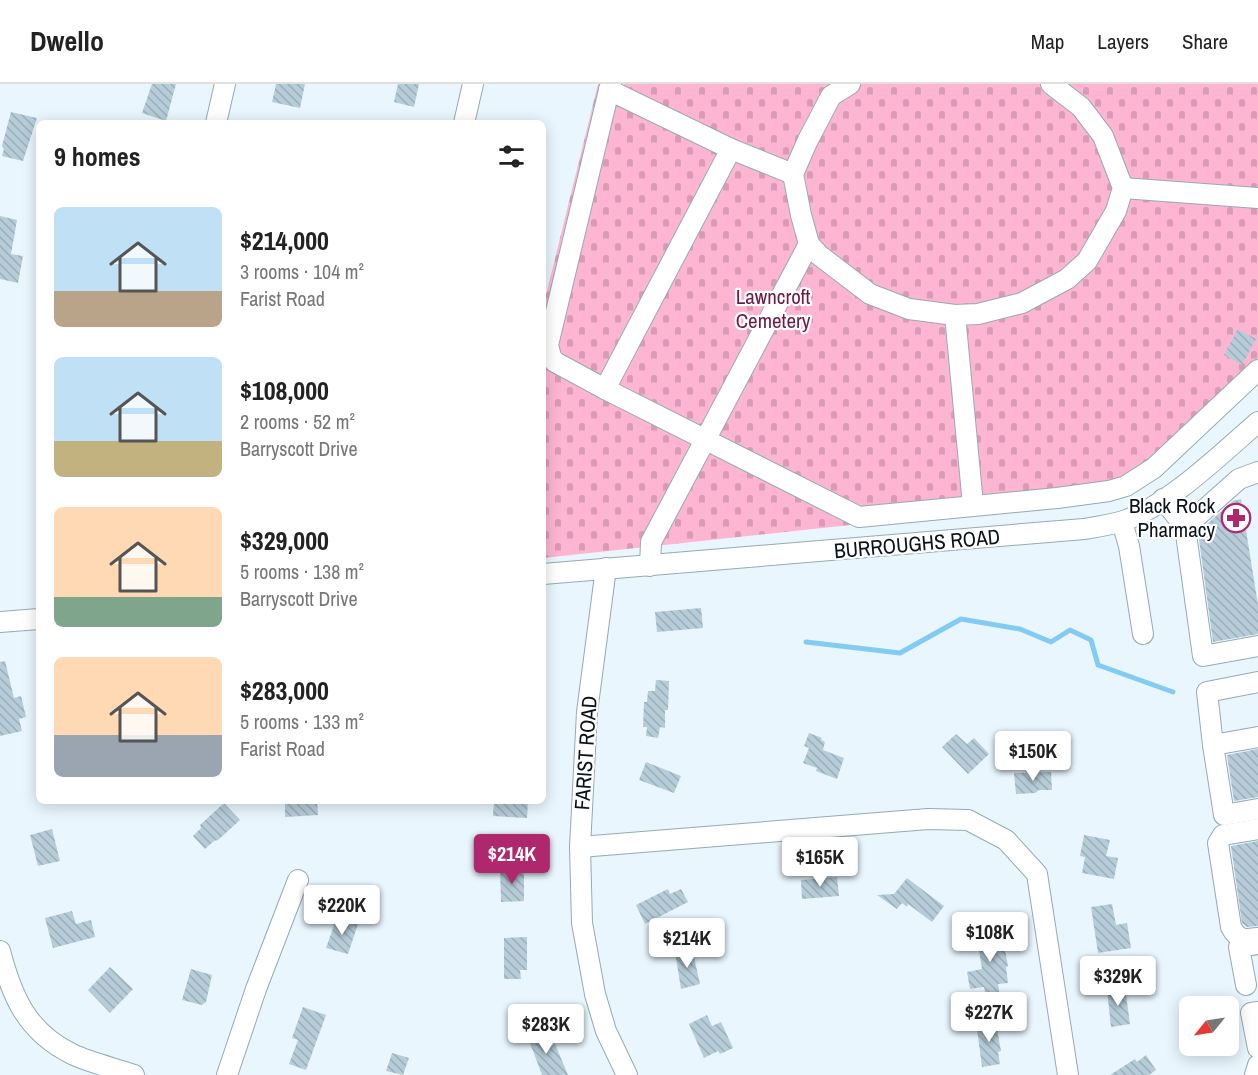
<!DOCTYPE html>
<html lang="en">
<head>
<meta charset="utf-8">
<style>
	body { margin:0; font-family:"Archivo Narrow",sans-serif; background:#f6f6f6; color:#222; height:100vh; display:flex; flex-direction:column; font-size:22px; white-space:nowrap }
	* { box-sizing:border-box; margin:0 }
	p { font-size:20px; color:#767676 }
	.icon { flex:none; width:33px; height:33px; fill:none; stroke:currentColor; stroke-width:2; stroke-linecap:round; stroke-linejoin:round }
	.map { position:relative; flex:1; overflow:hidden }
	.details { position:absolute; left:36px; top:36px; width:510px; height:684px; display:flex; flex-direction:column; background:#fff; border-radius:9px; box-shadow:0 3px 15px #0003 }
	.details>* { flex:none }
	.needle { width:39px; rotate:240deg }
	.buttons { position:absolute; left:1179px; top:912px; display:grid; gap:12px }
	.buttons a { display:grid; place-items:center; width:60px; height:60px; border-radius:9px; background:#fff; box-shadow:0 3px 15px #0003; font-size:30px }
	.price { position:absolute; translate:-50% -51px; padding:0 14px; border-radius:6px; background:#fff; color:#222; font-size:20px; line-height:39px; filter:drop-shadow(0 2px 3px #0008) }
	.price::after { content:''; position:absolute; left:50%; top:36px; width:18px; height:14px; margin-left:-9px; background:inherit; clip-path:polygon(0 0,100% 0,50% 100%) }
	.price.current { background:#af286e; color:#fff }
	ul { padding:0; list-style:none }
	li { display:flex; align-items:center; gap:18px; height:150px; padding:0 18px }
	li span { display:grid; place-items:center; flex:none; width:168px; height:120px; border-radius:9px; color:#555 }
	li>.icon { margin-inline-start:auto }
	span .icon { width:72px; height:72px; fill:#fffc; stroke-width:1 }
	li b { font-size:26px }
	h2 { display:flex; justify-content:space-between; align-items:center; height:72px; padding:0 18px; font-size:26px }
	header { display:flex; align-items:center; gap:36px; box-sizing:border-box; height:84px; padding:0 30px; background:#fff; border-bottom:2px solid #e0e0e0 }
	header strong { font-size:28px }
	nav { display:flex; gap:33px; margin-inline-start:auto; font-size:21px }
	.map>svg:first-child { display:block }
	.cemetery { fill:url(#cemetery-stones) }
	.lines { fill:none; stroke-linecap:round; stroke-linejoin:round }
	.stream { stroke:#82cbf2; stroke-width:5 }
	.building { fill:url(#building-back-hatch) }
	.minor-casing { stroke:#95aab5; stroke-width:22 }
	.minor { stroke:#fff; stroke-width:20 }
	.labels { text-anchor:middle; stroke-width:4.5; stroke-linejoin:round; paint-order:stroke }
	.park-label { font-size:21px; fill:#6d1b44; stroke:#fff }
	.poi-label { font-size:21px; fill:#0c1318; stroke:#fff; text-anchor:end }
	.street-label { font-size:21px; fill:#0c1318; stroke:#fff }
</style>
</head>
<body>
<header>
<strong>Dwello</strong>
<nav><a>Map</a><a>Layers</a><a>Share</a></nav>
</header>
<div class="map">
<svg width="1258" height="991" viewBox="0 0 1258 991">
	<defs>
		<pattern id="cemetery-stones" width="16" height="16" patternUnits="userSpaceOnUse" patternTransform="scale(1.5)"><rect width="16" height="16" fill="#fdb5d1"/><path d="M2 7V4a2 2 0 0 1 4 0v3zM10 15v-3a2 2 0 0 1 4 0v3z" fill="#d89bb3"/></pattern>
		<pattern id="building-back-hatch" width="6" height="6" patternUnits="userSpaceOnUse" patternTransform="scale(1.5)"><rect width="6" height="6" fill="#b6ccd8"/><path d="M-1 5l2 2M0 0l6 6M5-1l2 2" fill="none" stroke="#9baeb9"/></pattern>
	</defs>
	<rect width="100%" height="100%" fill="#e9f6fe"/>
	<polygon class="cemetery" points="598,0 1258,0 1258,297 1120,412 543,474 543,223"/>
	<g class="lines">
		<polyline class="stream" points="806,558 900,569 961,535 1020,545 1051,558 1070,546 1091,556 1098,581 1173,608"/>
	</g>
	<g class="building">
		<polygon points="152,0 176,0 166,37 142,29"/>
		<polygon points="276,0 305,0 300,24 272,18"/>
		<polygon points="398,0 419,0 414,23 394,18"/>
		<polygon points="11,28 37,34 23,77 2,72 4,65 2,62"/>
		<polygon points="0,132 17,136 11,170 23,172 18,199 0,195"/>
		<polygon points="1238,245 1256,255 1242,281 1224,271"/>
		<polygon points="1241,415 1258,521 1258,550 1213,558 1198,448 1233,417"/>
		<polygon points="701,524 703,544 657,548 655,528"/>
		<polygon points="5,577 14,614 21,612 26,633 19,635 22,647 0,652 0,578"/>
		<polygon points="656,596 669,597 668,626 665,626 665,644 660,643 658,654 646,652 647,643 643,643 644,618 647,618 648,607 655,607"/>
		<polygon points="809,649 822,654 821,656 825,658 823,666 844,674 837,695 816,687 817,684 803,679 809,664 804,662"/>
		<polygon points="956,650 967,660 974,654 989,670 968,690 942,663"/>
		<polygon points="1258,665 1258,713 1234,717 1227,671"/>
		<polygon points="646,678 681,692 674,709 639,696"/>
		<polygon points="1051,688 1052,706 1039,706 1035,709 1016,710 1014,689"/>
		<polygon points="285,717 317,717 318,731 285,733"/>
		<polygon points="494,717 528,717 527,734 493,732"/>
		<polygon points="224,719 240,736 218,756 214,757 205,765 193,752 201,744 200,741"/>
		<polygon points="52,745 60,777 38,782 30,751"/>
		<polygon points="1084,751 1110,756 1106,772 1118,774 1114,795 1082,789 1085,773 1080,772"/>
		<polygon points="1258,757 1258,842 1247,843 1242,839 1231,762"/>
		<polygon points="524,785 524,817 501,818 500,786"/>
		<polygon points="837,793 839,812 802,815 801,796"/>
		<polygon points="907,794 944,822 932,838 908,820 907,823 902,819 897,825 877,811 894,810"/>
		<polygon points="668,805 670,810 681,805 688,818 645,840 636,821"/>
		<polygon points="1112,820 1116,841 1127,839 1131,864 1098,869 1091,823"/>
		<polygon points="72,827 76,840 91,836 95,853 53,864 45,834"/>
		<polygon points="337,833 358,840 348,870 326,864"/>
		<polygon points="1001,844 1008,882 1006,883 1008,899 998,900 1000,912 986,914 984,903 970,905 967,888 982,885 976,848"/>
		<polygon points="527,853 527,886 520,886 521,895 504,895 504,854"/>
		<polygon points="692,864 700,900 681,905 675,868"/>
		<polygon points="110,883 133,905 110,929 88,906"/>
		<polygon points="191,885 212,891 206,918 202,921 182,916"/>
		<polygon points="1125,903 1130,940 1111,943 1107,906"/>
		<polygon points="303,923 326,931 306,986 289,980 298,956 292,954"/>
		<polygon points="707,931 712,942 721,938 733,964 720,970 718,967 704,974 689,940"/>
		<polygon points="995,934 1001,967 998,968 1000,980 982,983 977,945 979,945 978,937"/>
		<polygon points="543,944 550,962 555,960 568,991 542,991 527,951"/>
		<polygon points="392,969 409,974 403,991 386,987"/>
		<polygon points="1146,971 1156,986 1149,991 1110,991 1135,975 1137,978"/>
	</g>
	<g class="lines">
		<g class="minor-casing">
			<g id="minor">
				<polyline points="611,0 609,6 731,65 793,90"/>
				<polyline points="850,0 831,12 807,58 793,90 801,131 809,160 819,171 870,210 909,225 955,231 978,230 1022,219 1067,195 1087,177 1116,127 1123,104 1103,52 1081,23 1051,0"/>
				<polyline points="609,6 548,261 551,273 555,278 605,305 731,65"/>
				<polyline points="216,39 225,0"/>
				<polyline points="464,39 473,0"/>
				<polyline points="1123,104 1258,114"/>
				<polyline points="955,231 973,421"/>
				<polyline points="605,305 859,433 1057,414 1109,407 1126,402 1154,384 1258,286"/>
				<polyline points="1258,388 1239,395 1185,443 1203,572 1258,562"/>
				<polyline points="1163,415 1185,443"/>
				<polyline points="1122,438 1129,462 1143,550"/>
				<polyline points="650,482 651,458 809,160"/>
				<polyline points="606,484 587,628 580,763 582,839 595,910 606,947 627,991"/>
				<path d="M543 490 1084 445C1096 443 1109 441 1120 438 1165 425 1222 369 1258 338"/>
				<polyline points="0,538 39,535"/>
				<polyline points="1258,598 1207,608 1213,661 1224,731 1258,725"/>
				<polyline points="1213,661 1258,653"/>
				<path d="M1258 745 1223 751 1218 759 1231 843C1238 856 1244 856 1258 854"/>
				<polyline points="580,763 928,735 968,736 1006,756 1037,790 1068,991"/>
				<path d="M0 867C12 913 27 948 72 970 91 979 114 984 134 991"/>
				<polyline points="1246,901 1239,863 1258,860"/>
				<polyline points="1258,928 1251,929 1258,964"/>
				<polyline points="227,991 256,905 298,796"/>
				<polyline points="1255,991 1258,981"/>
			</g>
		</g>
		<use href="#minor" class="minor"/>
	</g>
	<defs>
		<g id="pharmacy-ring" transform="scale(1.5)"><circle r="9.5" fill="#fff" stroke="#af286e" stroke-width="1.5"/><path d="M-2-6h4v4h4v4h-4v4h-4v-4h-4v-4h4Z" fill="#af286e"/></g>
	</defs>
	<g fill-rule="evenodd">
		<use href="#pharmacy-ring" x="1236" y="434"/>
	</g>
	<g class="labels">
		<g class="park-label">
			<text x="773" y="220">Lawncroft<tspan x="773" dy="24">Cemetery</tspan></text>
		</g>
		<g class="poi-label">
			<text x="1215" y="429">Black Rock<tspan x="1215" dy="24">Pharmacy</tspan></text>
		</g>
		<g class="street-label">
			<text transform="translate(917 460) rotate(-5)" y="7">BURROUGHS ROAD</text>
			<text transform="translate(586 669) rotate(-86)" y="7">FARIST ROAD</text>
		</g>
	</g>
</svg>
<div class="buttons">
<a><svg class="needle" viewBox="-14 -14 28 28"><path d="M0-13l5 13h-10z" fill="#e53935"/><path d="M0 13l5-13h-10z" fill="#767676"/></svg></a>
</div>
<b class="price" style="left:1033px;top:698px">$150K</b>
<b class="price current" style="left:512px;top:801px">$214K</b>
<b class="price" style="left:820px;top:804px">$165K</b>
<b class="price" style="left:342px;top:852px">$220K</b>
<b class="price" style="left:990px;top:879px">$108K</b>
<b class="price" style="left:687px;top:885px">$214K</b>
<b class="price" style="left:1118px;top:923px">$329K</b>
<b class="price" style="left:989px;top:959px">$227K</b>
<b class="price" style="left:546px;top:971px">$283K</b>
<section class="details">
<h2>9 homes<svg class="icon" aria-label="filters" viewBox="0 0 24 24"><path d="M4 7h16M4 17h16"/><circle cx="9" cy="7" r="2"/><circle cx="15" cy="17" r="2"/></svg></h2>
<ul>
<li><span style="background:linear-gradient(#bfe0f5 70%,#b9a48a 0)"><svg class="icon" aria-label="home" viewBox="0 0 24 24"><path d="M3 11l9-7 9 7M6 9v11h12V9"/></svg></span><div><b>$214,000</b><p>3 rooms · 104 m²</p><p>Farist Road</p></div></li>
<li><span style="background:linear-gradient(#bfe0f5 70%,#c2b280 0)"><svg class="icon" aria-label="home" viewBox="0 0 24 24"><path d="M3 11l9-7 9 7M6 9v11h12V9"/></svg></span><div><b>$108,000</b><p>2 rooms · 52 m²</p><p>Barryscott Drive</p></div></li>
<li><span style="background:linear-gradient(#ffd9b3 75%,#7fa58c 0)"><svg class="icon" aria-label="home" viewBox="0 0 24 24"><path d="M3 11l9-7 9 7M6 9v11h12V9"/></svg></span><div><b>$329,000</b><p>5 rooms · 138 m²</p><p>Barryscott Drive</p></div></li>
<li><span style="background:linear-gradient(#ffd9b3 65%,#9aa5b1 0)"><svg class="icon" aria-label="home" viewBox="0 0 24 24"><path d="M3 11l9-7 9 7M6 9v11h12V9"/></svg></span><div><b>$283,000</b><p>5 rooms · 133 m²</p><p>Farist Road</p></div></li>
</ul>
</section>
</div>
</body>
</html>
